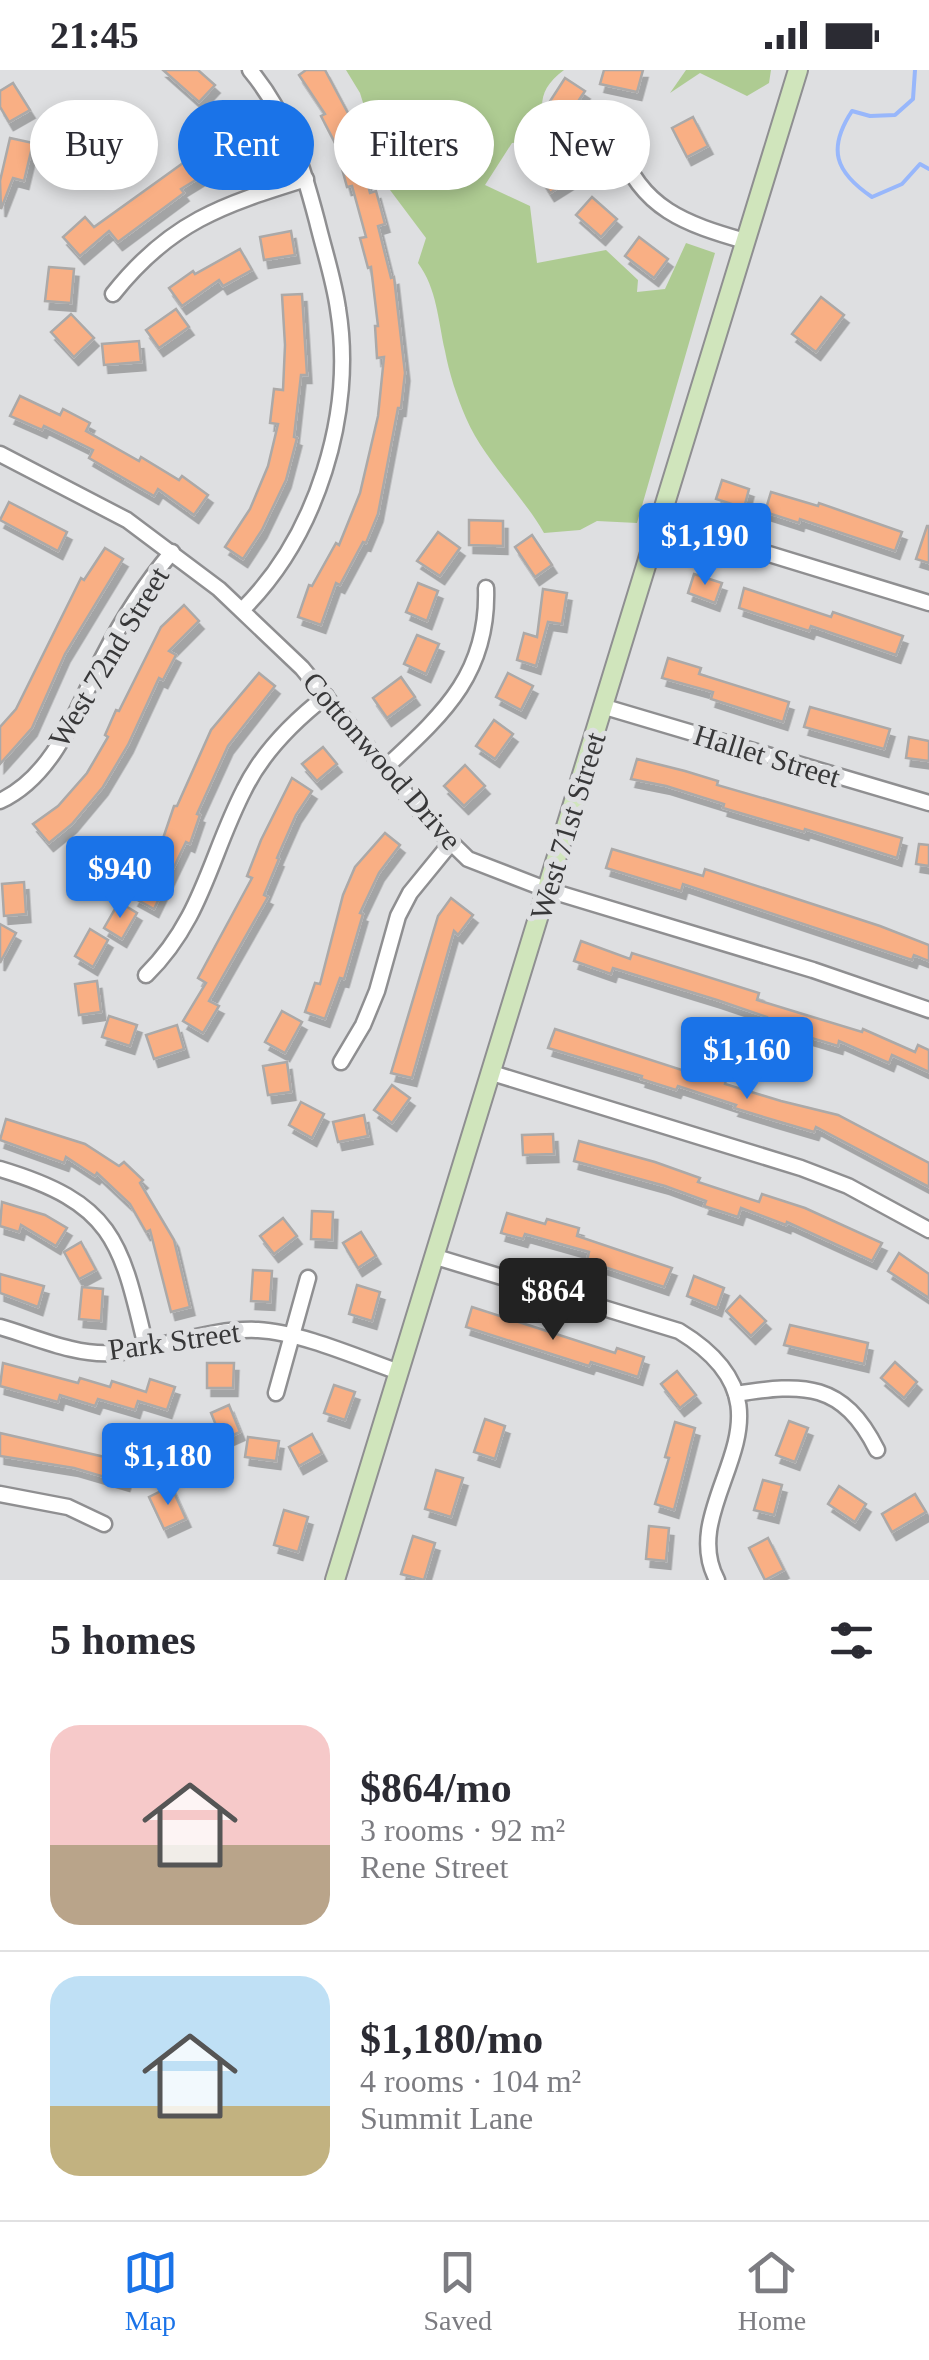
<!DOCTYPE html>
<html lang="en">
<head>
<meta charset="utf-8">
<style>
	body { margin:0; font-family:Georgia,serif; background:#f2f2f3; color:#2b2b33; height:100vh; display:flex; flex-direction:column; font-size:38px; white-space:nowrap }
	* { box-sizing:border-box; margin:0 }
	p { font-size:32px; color:#7c7c81 }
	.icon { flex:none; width:55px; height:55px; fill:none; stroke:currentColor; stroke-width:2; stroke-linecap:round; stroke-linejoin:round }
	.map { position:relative; height:1510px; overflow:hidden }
	.panel { display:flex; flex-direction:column; background:#fff; flex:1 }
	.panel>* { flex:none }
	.guide { position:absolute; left:30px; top:30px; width:870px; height:90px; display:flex; gap:20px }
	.price { position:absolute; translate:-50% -85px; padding:0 22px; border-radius:10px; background:#1a73e8; color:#fff; font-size:32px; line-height:65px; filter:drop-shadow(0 2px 5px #0008) }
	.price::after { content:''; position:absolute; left:50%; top:60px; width:30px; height:22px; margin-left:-15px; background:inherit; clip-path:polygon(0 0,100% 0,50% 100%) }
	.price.on { background:#222; color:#fff }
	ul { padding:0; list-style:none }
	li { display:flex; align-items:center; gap:30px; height:250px; padding:0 50px }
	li+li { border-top:2px solid #e1e1e2 }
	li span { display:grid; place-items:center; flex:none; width:280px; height:200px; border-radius:30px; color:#555 }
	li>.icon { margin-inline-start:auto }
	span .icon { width:120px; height:120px; fill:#fffc; stroke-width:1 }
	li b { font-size:42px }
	h2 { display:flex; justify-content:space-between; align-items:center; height:120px; padding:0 50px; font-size:42px }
	.tag { padding:0 35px; border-radius:45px; background:#fff; box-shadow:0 5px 15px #0003; font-size:35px; line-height:90px }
	.tag.on { background:#1a73e8; color:#fff }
	.status { display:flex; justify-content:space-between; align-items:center; height:70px; padding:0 50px; background:#fff; direction:ltr }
	.status svg { height:28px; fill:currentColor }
	.tabs { display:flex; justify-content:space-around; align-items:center; height:140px; border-top:2px solid #e1e1e2; background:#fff; font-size:28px; color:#7c7c81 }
	.tabs a { display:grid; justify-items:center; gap:5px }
	.tabs .on { color:#1a73e8 }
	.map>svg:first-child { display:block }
	.green { fill:#aecb92 }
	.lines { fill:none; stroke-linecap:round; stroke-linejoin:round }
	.stream { stroke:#98b7fb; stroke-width:4 }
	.building { fill:#f9af84; stroke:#aba9a8; stroke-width:2.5; filter:url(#shadow) }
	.street-casing { stroke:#8f8f91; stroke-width:19 }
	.secondary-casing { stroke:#8f8f91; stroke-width:22 }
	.street { stroke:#fff; stroke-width:14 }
	.secondary { stroke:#d0e5bc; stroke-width:18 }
	.labels { text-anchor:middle; stroke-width:10; stroke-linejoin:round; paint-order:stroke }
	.street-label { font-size:30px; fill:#383839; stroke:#dedfe1 }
</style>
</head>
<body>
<div class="status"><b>21:45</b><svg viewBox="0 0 49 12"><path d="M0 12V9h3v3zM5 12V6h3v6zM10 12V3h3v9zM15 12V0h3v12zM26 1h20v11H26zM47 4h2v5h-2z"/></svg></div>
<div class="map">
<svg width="929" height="1510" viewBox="0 0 929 1510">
	<defs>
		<filter id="shadow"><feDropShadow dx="4.5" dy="8" stdDeviation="0" flood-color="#0004"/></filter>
	</defs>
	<rect width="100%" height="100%" fill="#dedfe1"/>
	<g class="green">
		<path d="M346 0H564C536 21 540 37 548 68L512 73 485 115 530 136 537 193 606 180 638 210 637 222 665 219 686 173 715 183 637 453 597 451 580 460 544 463C521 423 484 390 466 348 457 327 449 303 445 281 438 250 437 219 418 193L426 168 390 120 360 23Z"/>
		<polygon points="686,0 771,0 769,13 747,26 700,3 670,23"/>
	</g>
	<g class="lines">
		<path class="stream" d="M915 0 913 29 895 45 870 46 852 41C827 79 835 102 872 127L902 114 920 94 929 99"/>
	</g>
	<g class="building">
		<polygon points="163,0 198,0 215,15 199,32"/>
		<polygon points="306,0 325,0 359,64 355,66 370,123 376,121 385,154 378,156 391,208 394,207 405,303 401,338 398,338 378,444 366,473 363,472 340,515 336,513 321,555 298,547 309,515 312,516 336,473 339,475 360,423 378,346 384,287 377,288 375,256 378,256 371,197 368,198 360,168 366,167 352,116 347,117 335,73 321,46 325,44 299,5"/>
		<polygon points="604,0 643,0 637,22 600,14"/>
		<polygon points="565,8 585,21 565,51 545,39"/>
		<polygon points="13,13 30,40 9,52 0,37 0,21"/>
		<polygon points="693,47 708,76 687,87 672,58"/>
		<polygon points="252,62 265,82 237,100 230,89 181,119 184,123 118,172 109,161 80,186 63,167 85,147 94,157 208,75 214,85"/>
		<polygon points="10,68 33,73 24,111 13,108 1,139 0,111"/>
		<polygon points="552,82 569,111 550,123 532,94"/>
		<polygon points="592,127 617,149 601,167 576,145"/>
		<polygon points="291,161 295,185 264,190 260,167"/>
		<polygon points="639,167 668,189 654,208 625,186"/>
		<polygon points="240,179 252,200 223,216 219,210 182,236 169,218 193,201 195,204"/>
		<polygon points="49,197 74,199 71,233 45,231"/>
		<polygon points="302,224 307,305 301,305 294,367 297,368 286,410 262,460 243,489 225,477 250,439 268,396 278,354 270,353 274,319 283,320 285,275 282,225"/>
		<polygon points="821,227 844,245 816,282 792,264"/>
		<polygon points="176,239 189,257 159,278 146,260"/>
		<polygon points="71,244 94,268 74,287 51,262"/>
		<polygon points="139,271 141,292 104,295 102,274"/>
		<polygon points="20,326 60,345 63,339 90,353 86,361 139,391 141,387 179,410 182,406 208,425 194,445 158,419 154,426 89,388 93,380 44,356 42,360 10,346"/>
		<polygon points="722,410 749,419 744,438 716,429"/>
		<polygon points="771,422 818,436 819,433 902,462 895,481 800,449 799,453 765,442"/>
		<polygon points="9,432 67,462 58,481 0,450"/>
		<polygon points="469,450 503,451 503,476 469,475"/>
		<polygon points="927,456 929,456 929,493 916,489"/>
		<polygon points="438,462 460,478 440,506 417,491"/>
		<polygon points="532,465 552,495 535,507 515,477"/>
		<polygon points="105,478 123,489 65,584 32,658 0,694 0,657 16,639 81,508 84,510"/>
		<polygon points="694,504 722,513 715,533 688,523"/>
		<polygon points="418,513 438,521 427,551 406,542"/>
		<polygon points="744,518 831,547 833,542 903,566 896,585 811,556 809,561 739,538"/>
		<polygon points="543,519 567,523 562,554 548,552 536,596 517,590 524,563 537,567"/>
		<polygon points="184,535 199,551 169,581 176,585 163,610 159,608 128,675 103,717 72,754 49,773 33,754 58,736 87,703 108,667 105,665 116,640 119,641 161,557"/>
		<polygon points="417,565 439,574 426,604 404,594"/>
		<polygon points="668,588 701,598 699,604 789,632 783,652 711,629 713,622 662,608"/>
		<polygon points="259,603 275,616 228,676 197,744 200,745 190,774 186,772 154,839 134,828 154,795 174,736 177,736 211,660"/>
		<polygon points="508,603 533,616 521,640 496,627"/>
		<polygon points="401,607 415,627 387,648 373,628"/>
		<polygon points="810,637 890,659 884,679 804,657"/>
		<polygon points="494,650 513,664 495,689 476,676"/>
		<polygon points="909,667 929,671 929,691 906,688"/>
		<polygon points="323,677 337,694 317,711 302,694"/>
		<polygon points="637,689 685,701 718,711 717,715 902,768 897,788 805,759 804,762 723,738 724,734 666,716 631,709"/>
		<polygon points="465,695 485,716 464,736 444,716"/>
		<polygon points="292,708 312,721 296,745 277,788 279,789 264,825 268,827 209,931 219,936 203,963 183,951 206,913 198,908 252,808 247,806 261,770"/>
		<polygon points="385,763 400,775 379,803 360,843 363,844 344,909 340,908 325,949 305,942 315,913 320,914 343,825 355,797"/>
		<polygon points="919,774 929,775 929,796 916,794"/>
		<polygon points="612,779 703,806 705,799 880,856 929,875 929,891 914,885 912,890 683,814 681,821 606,798"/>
		<polygon points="24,812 26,844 4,846 2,814"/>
		<polygon points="451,828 473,845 458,865 454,861 412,1008 391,1003 438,846"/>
		<polygon points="119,832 137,843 122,869 104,858"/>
		<polygon points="0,854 16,863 0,893"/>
		<polygon points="90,859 108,870 93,897 75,886"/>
		<polygon points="581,871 630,889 632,883 759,923 757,930 862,962 863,959 915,982 918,975 929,980 929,1002 892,985 889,993 839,971 838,976 765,954 767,947 717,930 613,898 611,904 574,891"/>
		<polygon points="97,911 101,942 79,945 75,914"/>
		<polygon points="282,941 302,952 285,983 265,972"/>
		<polygon points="109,946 137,955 130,976 102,967"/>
		<polygon points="177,955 184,979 154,989 146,965"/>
		<polygon points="555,959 694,1004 695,1000 726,1010 725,1014 781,1031 838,1045 929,1093 929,1117 816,1057 814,1062 770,1049 734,1038 736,1035 678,1016 676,1020 641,1009 642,1006 548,978"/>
		<polygon points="287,992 291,1022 268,1025 263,996"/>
		<polygon points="392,1015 410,1028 392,1053 374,1040"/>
		<polygon points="301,1032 324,1044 312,1068 289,1055"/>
		<polygon points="364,1045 368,1066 338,1072 333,1052"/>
		<polygon points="6,1049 85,1074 119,1096 124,1092 143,1110 140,1113 174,1170 190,1237 171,1242 150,1160 146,1162 130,1134 97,1103 95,1106 66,1087 64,1093 0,1070"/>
		<polygon points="553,1064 554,1084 523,1085 522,1065"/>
		<polygon points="579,1071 655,1092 700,1108 698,1112 759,1132 762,1124 805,1138 882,1173 872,1191 787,1152 786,1155 741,1138 738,1147 704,1136 706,1131 665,1116 574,1091"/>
		<polygon points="2,1132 45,1145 67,1158 56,1176 21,1155 19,1162 0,1156"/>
		<polygon points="312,1141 333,1142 332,1170 311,1169"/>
		<polygon points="507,1143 545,1154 547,1149 579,1158 577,1166 672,1198 664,1217 587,1191 589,1182 525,1164 523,1169 501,1163"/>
		<polygon points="283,1148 297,1166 274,1184 260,1166"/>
		<polygon points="361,1162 376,1186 358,1198 343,1173"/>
		<polygon points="81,1172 96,1200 79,1209 64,1182"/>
		<polygon points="899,1183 929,1204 929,1228 888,1201"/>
		<polygon points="253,1200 272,1201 270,1232 251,1231"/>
		<polygon points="0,1204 44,1216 38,1237 0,1223"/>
		<polygon points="694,1206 724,1218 717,1238 687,1226"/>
		<polygon points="357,1215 380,1222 372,1251 349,1244"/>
		<polygon points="82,1217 103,1219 101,1251 79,1249"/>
		<polygon points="740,1226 766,1251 751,1266 726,1241"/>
		<polygon points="472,1237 615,1283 617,1278 644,1287 638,1307 591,1292 589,1296 466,1257"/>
		<polygon points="790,1255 868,1273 864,1294 784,1275"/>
		<polygon points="895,1292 917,1312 904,1328 881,1308"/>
		<polygon points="3,1293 78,1313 80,1308 110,1317 112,1311 146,1322 150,1309 175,1317 167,1340 138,1331 135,1340 98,1329 95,1336 60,1325 58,1332 0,1316"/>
		<polygon points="207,1293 234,1293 233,1318 207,1318"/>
		<polygon points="677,1301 696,1325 680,1338 661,1314"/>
		<polygon points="334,1315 355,1322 345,1350 324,1343"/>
		<polygon points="229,1335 240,1362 222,1370 211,1343"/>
		<polygon points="485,1349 505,1356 495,1389 474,1382"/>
		<polygon points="789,1351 808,1358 795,1392 776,1385"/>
		<polygon points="675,1352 695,1358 674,1440 655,1434 669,1388 665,1387"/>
		<polygon points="0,1363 131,1393 125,1413 74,1398 0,1386"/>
		<polygon points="312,1364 322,1383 299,1396 289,1377"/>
		<polygon points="248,1367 279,1371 276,1391 245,1387"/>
		<polygon points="436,1400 463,1408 451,1447 425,1439"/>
		<polygon points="763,1410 782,1415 774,1445 754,1440"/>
		<polygon points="171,1416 186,1449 164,1459 149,1427"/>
		<polygon points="839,1416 866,1434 855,1452 828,1434"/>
		<polygon points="915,1424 926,1442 892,1462 882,1444"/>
		<polygon points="284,1440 308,1447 298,1482 274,1475"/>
		<polygon points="649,1456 669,1458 666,1491 646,1489"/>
		<polygon points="413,1466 435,1473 424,1510 401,1504"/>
		<polygon points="768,1468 784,1500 765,1510 749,1478"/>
	</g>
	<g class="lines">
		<g class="street-casing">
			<g id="street">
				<path d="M619 76C641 139 686 154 745 171"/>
				<path d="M113 224C170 152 222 135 306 109"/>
				<polyline points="0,384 127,450 219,519 302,598 425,747 468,789 548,820 813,900 929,940"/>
				<polyline points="661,451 929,533"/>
				<path d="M242 540C317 466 355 343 338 239 334 210 324 180 317 151 302 94 288 46 250 0"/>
				<polyline points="605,637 929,733"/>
				<path d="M385 698C443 644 489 604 486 518"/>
				<path d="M0 731C56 705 77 637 103 587 122 550 145 514 172 482"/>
				<path d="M146 905C202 850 210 786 244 720 262 683 294 651 326 626"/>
				<polyline points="341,992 363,955 377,921 398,846 410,823 450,774"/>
				<polyline points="492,1003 801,1098 848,1116 929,1160"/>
				<path d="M0 1099C113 1133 121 1170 146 1277"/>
				<path d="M436 1187 679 1261C814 1343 673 1428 717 1510"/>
				<path d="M0 1257C35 1267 76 1286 113 1283 162 1279 208 1258 258 1260 300 1262 359 1288 399 1302"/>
				<polyline points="276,1323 308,1208"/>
				<path d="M736 1324C804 1313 843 1312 877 1380"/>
				<polyline points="0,1424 68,1437 104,1454"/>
			</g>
		</g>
		<g class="secondary-casing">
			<polyline id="secondary" points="335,1510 798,0"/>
		</g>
		<use href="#street" class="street"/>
		<use href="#secondary" class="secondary"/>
	</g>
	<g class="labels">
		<g class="street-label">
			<text transform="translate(109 587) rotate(-59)" y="10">West 72nd Street</text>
			<text transform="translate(767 686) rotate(17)" y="10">Hallet Street</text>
			<text transform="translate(382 691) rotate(49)" y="10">Cottonwood Drive</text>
			<text transform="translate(568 756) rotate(-73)" y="10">West 71st Street</text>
			<text transform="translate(174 1271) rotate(-8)" y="10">Park Street</text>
		</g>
	</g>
</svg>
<b class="price" style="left:705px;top:518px">$1,190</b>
<b class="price" style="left:120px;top:851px">$940</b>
<b class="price" style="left:747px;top:1032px">$1,160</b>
<b class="price on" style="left:553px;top:1273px">$864</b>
<b class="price" style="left:168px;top:1438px">$1,180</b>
<div class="guide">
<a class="tag">Buy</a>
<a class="tag on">Rent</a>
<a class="tag">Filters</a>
<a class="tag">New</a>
</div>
</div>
<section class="panel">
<h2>5 homes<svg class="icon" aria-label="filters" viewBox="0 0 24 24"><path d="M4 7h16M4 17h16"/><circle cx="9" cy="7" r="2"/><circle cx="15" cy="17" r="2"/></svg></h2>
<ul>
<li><span style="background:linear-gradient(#f6c9c9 60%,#b9a48a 0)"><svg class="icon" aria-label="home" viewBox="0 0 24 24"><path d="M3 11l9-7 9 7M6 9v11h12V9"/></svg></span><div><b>$864/mo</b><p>3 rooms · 92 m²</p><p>Rene Street</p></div></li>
<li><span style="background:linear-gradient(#bfe0f5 65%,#c2b280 0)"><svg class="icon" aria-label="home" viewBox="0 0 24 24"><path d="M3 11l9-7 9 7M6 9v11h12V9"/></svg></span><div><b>$1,180/mo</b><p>4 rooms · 104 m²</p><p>Summit Lane</p></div></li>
</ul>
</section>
<nav class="tabs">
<a class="on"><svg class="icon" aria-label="map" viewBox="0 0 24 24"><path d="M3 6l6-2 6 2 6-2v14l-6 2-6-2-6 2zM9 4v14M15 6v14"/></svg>Map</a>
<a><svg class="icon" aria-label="saved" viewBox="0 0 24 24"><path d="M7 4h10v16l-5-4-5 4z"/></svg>Saved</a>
<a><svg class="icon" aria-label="home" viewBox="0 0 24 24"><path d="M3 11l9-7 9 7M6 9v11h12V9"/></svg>Home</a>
</nav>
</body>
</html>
